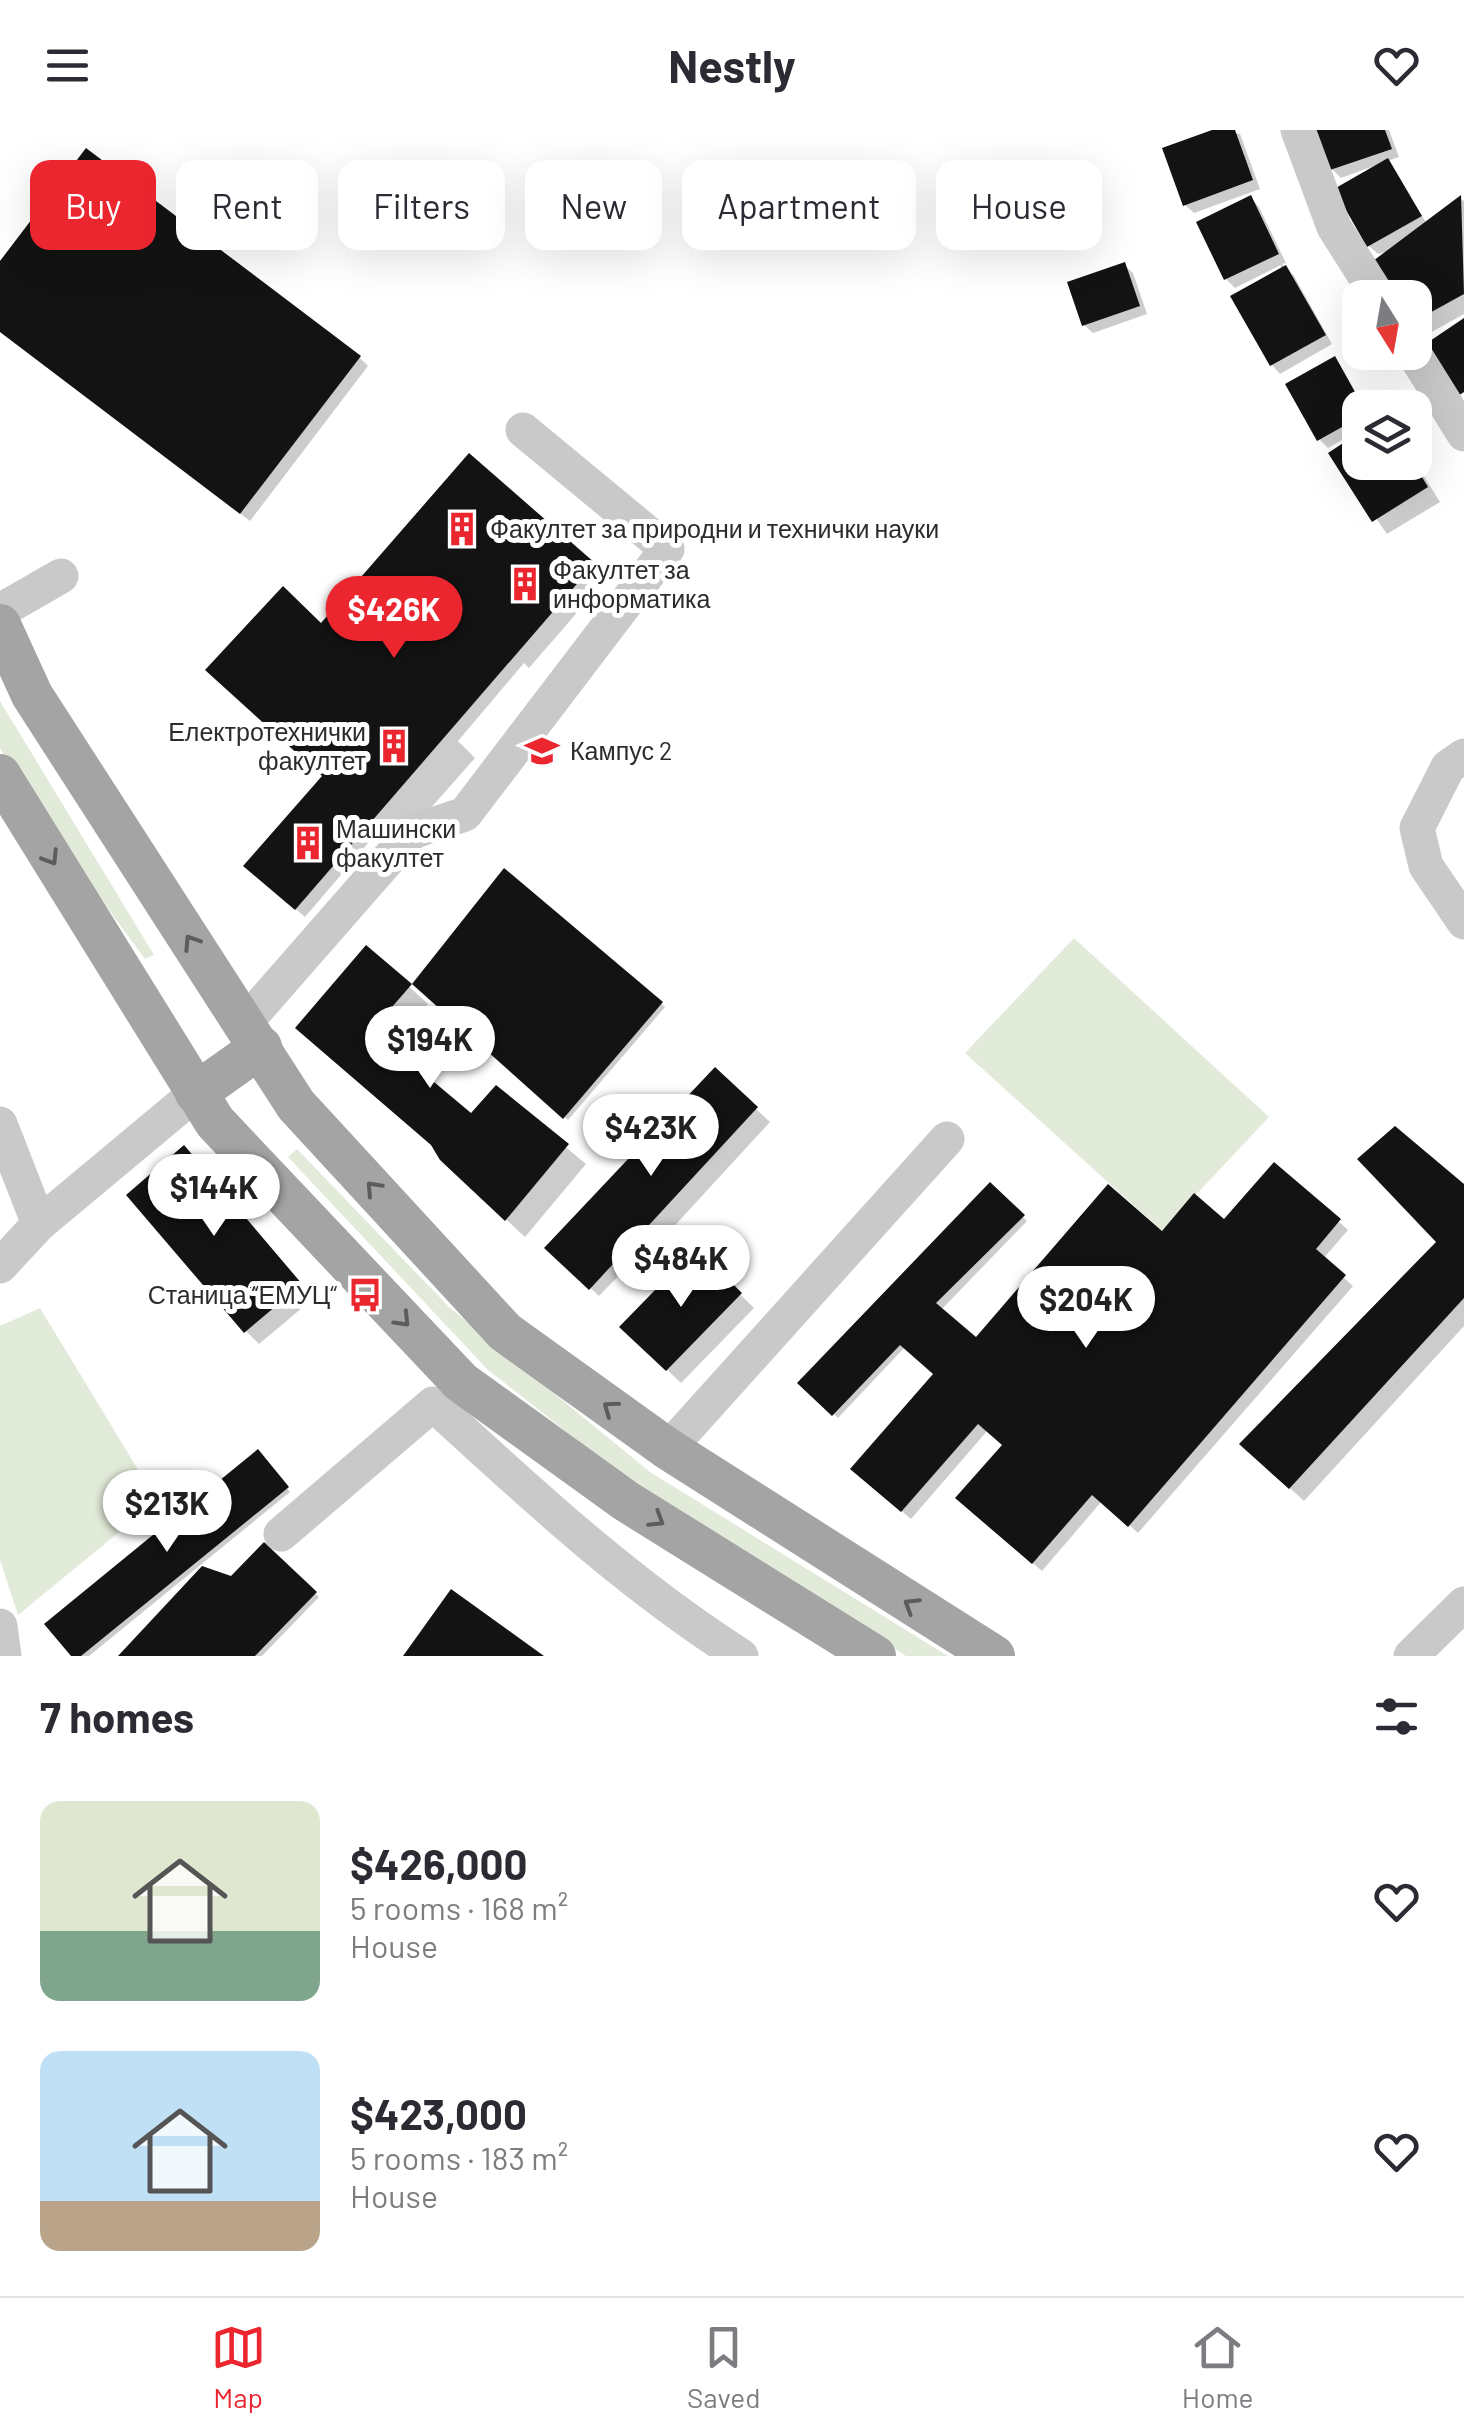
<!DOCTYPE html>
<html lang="en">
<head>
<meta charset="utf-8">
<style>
	body { margin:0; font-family:Barlow,sans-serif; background:#f2f2f3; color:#2b2b33; height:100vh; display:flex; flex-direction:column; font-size:38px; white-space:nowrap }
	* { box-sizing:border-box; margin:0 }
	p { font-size:32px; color:#7c7c81 }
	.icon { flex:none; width:55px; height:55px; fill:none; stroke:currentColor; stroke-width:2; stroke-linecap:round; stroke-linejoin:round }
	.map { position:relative; height:1526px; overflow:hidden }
	.side { display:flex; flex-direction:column; background:#fff; flex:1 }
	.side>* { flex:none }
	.guide { position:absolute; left:30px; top:30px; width:1405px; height:90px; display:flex; gap:20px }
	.needle { width:65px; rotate:169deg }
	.controls { position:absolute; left:1342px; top:150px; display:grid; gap:20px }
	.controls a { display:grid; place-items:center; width:90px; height:90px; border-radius:20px; background:#fff; box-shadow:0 10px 40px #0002; font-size:50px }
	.price { position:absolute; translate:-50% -85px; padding:0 22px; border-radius:35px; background:#fff; color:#222; font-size:32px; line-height:65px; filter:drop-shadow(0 2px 5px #0008) }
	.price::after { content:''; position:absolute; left:50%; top:60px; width:30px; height:22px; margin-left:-15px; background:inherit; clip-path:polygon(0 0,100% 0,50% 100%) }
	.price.on { background:#eb262f; color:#fff }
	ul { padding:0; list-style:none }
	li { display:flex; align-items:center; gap:30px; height:250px; padding:0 40px }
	li span { display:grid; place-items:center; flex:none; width:280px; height:200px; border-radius:20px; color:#555 }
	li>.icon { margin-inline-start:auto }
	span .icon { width:120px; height:120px; fill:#fffc; stroke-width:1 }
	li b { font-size:42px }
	h2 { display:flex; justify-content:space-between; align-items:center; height:120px; padding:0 40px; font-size:42px }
	.pill { padding:0 35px; border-radius:20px; background:#fff; box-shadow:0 10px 40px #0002; font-size:35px; line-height:90px }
	.pill.on { background:#eb262f; color:#fff }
	header { display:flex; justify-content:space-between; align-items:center; height:130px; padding:0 40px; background:#fff; font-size:45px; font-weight:700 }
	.tab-bar { display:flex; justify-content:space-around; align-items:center; height:140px; border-top:2px solid #e1e1e2; background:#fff; font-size:28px; color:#7c7c81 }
	.tab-bar a { display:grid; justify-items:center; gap:5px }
	.tab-bar .on { color:#eb262f }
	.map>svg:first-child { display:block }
	.green { fill:#e2ebd9 }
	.shadow { fill:#0003 }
	.building { fill:#131313 }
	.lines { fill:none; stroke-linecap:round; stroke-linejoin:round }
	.minor { stroke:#c9c9c9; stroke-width:35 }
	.major { stroke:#a4a4a4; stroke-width:42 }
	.oneway { stroke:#5c5c5c }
	.labels { text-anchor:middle; stroke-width:10; stroke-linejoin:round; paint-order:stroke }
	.poi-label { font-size:25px; fill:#2c2c2c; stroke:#fff; text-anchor:start }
</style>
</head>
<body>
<header><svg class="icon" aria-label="menu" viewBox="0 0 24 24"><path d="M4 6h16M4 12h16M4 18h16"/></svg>Nestly<svg class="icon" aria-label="heart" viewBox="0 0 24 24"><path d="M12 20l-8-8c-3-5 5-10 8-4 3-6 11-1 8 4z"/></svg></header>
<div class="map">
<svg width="1464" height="1526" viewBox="0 0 1464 1526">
	<rect width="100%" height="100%" fill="#fff"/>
	<g class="green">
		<polygon points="0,571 154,825 145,829 24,664 0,618"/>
		<polygon points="1074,808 1269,987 1162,1101 965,923"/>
		<polygon points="297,1019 449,1177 650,1342 948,1526 906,1526 635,1356 487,1239 288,1027"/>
		<polygon points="40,1178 157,1371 18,1485 0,1430 0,1196"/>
	</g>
	<g class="shadow">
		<polygon points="1219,0 1240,4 1260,59 1194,83 1185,75"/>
		<polygon points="1318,0 1389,0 1399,27 1388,31 1427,94 1461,69 1464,71 1464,184 1430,203 1415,188 1415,168 1390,121 1378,124 1369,116 1374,36 1341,48 1332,39"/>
		<polygon points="1251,68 1259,77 1286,133 1282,134 1294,146 1332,214 1280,244 1272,235 1281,135 1235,158 1226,149"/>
		<polygon points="0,135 360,228 368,236 250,391 0,202"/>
		<polygon points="1124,135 1133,143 1147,184 1093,203 1084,195"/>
		<polygon points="1335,230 1365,278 1360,278 1360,332 1415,332 1440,372 1387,404 1331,323 1359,306 1356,302 1328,318 1319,309"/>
		<polygon points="470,326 607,448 529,538 524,533 458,611 475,628 399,714 381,698 305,787 255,744 325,646 321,496"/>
		<polygon points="505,742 665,877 568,990 416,854"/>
		<polygon points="367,818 428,874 390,918 471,987 496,959 586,1034 525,1107 461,1048 436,1018 298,898"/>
		<polygon points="715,941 770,992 633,1141 628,1136 599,1166 548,1118"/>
		<polygon points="197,1032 314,1168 259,1214 246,1201"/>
		<polygon points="1275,1035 1348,1100 1323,1129 1353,1156 1138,1403 1102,1371 1042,1441 967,1377 1005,1315 988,1300 911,1389 862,1347 935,1244 905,1217 838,1288 801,1253 990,1055 1027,1091 941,1180 976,1210 1162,1104 1225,1092"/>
		<polygon points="1464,1057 1464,1196 1304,1371 1256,1327 1440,1112"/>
		<polygon points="696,1121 754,1178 681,1253 623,1197"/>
		<polygon points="258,1322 290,1362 89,1526 74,1526"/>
		<polygon points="264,1415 319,1467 262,1526 121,1526 232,1449"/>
	</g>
	<g class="building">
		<polygon points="1212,0 1235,0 1253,50 1183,76 1162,18"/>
		<polygon points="1316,0 1385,0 1392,19 1330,40"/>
		<polygon points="86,18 361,226 240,384 0,202 0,131"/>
		<polygon points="1388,28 1422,86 1367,117 1334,59"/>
		<polygon points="1251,65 1279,124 1224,150 1196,92"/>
		<polygon points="1461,65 1464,164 1415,191 1415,168 1398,168 1373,131"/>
		<polygon points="1125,132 1140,176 1082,196 1067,152"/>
		<polygon points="1286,135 1326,205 1270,236 1230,166"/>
		<polygon points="1464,188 1464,262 1455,268 1421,217"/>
		<polygon points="1335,226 1364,278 1360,278 1360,287 1317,311 1285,254"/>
		<polygon points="1360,302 1360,332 1413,332 1428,357 1372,392 1328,323"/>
		<polygon points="469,323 595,433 295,780 243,736 322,646 205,540 283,456 321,493"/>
		<polygon points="504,738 663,872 563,989 412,854"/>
		<polygon points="366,815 412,854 372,900 471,983 496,955 569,1014 505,1091 440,1030 431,1015 295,898"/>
		<polygon points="715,937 758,977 589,1160 544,1118"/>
		<polygon points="1395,996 1464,1054 1464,1168 1289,1359 1239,1314 1436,1112 1357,1029"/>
		<polygon points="184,1015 302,1154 244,1203 126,1065"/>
		<polygon points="1274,1032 1341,1089 1316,1119 1346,1145 1128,1397 1092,1365 1032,1434 955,1368 1002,1315 978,1294 901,1382 850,1339 933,1244 900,1215 832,1286 797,1253 990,1052 1025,1085 936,1173 976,1207 1108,1054 1162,1101 1194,1063 1224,1089"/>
		<polygon points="696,1118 742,1163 666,1241 619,1197"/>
		<polygon points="258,1319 289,1357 81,1526 71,1526 44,1494"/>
		<polygon points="264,1412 317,1462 255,1526 118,1526 202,1436 231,1446"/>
		<polygon points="451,1459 544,1526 403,1526"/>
	</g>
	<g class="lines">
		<g class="minor">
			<polyline points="1298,0 1334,97 1379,168"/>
			<polyline points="1413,222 1464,304"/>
			<polyline points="0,481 61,446"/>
			<polyline points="1464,626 1448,637 1417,698 1426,736 1464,792"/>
			<polyline points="244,894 412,702 465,684 667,419 523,300"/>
			<polyline points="0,994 39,1094 196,963"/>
			<polyline points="0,1136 39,1094"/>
			<polyline points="668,1319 947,1009"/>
			<path d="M281 1404 433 1274C531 1364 628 1454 741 1526"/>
			<polyline points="0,1496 4,1526"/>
			<polyline points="1411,1526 1464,1474"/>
		</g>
		<g class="major">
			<polyline points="0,495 32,565 296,975 505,1202 668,1319 994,1526"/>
			<polyline points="0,645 215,992 461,1252 626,1371 875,1526"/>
			<polyline points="196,963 261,917"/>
		</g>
	</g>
	<defs><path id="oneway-chevron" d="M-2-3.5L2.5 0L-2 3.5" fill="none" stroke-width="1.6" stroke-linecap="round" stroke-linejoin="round" transform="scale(2.5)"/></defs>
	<g class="oneway">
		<use href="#oneway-chevron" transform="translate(51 728) rotate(58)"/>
		<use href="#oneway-chevron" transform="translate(191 812) rotate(-123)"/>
		<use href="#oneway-chevron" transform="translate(373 1058) rotate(-133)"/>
		<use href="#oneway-chevron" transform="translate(403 1190) rotate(46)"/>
		<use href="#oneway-chevron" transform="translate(610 1278) rotate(-144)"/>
		<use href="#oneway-chevron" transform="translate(657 1390) rotate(32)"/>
		<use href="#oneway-chevron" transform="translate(911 1475) rotate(-148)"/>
	</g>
	<defs>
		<g id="building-bare" transform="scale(2.7)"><path d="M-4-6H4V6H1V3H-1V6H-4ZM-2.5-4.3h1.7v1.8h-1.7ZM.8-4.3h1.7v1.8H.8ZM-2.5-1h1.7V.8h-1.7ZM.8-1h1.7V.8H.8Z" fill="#eb262f" stroke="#fff" stroke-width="2.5" paint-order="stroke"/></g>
		<g id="university-bare" transform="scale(2.7)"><path d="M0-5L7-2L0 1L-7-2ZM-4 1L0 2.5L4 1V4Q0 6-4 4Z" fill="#eb262f" stroke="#fff" stroke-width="2.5" paint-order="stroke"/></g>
		<g id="bus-bare" transform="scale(2.7)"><path d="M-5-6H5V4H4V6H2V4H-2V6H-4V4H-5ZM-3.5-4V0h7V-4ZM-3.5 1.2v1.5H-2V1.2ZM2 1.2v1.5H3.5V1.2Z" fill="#eb262f" stroke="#fff" stroke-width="2.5" paint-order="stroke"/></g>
	</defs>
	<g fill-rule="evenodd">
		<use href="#building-bare" x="462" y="399"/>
		<use href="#building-bare" x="525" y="454"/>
		<use href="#building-bare" x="394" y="616"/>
		<use href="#university-bare" x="542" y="621"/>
		<use href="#building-bare" x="308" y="713"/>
		<use href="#bus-bare" x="365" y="1165"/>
	</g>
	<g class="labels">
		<g class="poi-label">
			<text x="490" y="408">Факултет за природни и технички науки</text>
			<text x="553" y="449">Факултет за<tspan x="553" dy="29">информатика</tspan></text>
			<text x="366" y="611" text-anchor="end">Електротехнички<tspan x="366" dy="29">факултет</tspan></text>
			<text x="570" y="630">Кампус 2</text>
			<text x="336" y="708">Машински<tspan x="336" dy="29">факултет</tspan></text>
			<text x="337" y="1174" text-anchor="end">Станица “ЕМУЦ“</text>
		</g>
	</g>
</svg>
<div class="controls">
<a><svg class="needle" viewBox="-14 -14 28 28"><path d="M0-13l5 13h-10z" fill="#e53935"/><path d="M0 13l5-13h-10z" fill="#7c7c81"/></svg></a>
<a><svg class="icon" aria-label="layers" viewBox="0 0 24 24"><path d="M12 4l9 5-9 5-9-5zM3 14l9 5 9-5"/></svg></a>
</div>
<b class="price on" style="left:394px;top:531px">$426K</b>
<b class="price" style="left:430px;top:961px">$194K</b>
<b class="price" style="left:651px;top:1049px">$423K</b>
<b class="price" style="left:214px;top:1109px">$144K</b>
<b class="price" style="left:681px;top:1180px">$484K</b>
<b class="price" style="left:1086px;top:1221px">$204K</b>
<b class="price" style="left:167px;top:1425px">$213K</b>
<div class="guide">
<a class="pill on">Buy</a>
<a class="pill">Rent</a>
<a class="pill">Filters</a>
<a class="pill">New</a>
<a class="pill">Apartment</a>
<a class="pill">House</a>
</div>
</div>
<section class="side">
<h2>7 homes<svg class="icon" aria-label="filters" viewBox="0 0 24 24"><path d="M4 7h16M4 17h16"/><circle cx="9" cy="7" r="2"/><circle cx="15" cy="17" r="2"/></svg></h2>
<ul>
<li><span style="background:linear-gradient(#dfe7d0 65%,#7fa58c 0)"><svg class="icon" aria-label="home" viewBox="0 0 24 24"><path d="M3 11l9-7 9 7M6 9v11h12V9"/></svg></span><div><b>$426,000</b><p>5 rooms · 168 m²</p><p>House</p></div><svg class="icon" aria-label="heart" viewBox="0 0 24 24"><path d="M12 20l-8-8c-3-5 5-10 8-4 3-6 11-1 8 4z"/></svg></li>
<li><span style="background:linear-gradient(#bfe0f5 75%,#b9a48a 0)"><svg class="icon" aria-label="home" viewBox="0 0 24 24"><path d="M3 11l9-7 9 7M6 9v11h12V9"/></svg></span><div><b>$423,000</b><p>5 rooms · 183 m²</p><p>House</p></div><svg class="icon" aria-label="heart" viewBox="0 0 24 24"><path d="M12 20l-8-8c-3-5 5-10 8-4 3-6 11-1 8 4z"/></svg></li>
</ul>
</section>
<nav class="tab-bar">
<a class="on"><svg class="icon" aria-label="map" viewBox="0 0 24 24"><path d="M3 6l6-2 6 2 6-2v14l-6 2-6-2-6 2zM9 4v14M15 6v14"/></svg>Map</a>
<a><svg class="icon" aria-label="saved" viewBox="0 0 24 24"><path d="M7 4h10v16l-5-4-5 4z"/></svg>Saved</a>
<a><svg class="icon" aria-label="home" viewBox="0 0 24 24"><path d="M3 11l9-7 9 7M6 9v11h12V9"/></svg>Home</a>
</nav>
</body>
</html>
